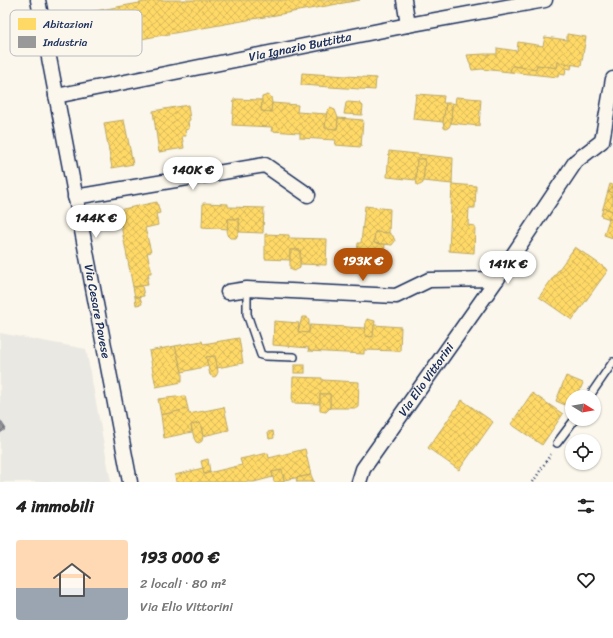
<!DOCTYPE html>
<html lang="it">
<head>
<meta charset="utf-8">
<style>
	body { margin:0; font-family:Sriracha,sans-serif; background:#f2f2f2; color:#222; height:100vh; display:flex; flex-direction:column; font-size:15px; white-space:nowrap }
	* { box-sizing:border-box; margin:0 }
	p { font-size:13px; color:#767676 }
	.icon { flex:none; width:22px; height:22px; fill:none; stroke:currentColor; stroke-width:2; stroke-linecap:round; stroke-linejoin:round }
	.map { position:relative; height:482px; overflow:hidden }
	.side { display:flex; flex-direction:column; background:#fff; flex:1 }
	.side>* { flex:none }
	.needle { width:26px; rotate:101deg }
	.fabs { position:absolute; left:565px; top:390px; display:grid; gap:8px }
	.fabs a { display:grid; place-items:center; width:36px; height:36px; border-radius:50%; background:#fff; box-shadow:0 1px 3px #0004; font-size:20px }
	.price { position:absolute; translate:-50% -34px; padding:0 9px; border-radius:14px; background:#fff; color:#222; font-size:13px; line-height:26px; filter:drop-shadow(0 1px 2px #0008) }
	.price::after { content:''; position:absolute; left:50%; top:24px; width:12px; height:9px; margin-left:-6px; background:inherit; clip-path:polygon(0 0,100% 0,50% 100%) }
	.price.current { background:#b45309; color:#fff }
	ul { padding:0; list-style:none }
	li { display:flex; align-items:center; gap:12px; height:100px; padding:0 16px }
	li span { display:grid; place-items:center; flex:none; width:112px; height:80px; border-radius:4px; color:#555 }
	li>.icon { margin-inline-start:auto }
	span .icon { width:48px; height:48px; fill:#fffc; stroke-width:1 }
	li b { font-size:17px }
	h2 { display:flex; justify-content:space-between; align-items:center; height:48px; padding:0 16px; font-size:17px }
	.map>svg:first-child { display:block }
	.built { fill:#eae8e2 }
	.homes { fill:url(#homes-cross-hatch); stroke:#bba664 }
	.industry { fill:url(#industry-cross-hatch); stroke:#737987 }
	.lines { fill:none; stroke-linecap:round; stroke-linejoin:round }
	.lane-casing { stroke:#1b2f5e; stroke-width:10 }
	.street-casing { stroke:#1b2f5e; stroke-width:17 }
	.path { stroke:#1b2f5e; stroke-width:2.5; stroke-dasharray:1 3; stroke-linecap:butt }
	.lane { stroke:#fbf7ec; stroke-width:7 }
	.street { stroke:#fbf7ec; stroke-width:14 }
	.labels { text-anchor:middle; stroke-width:4; stroke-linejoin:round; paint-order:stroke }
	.street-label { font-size:12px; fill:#1b2f5e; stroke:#fbf7ec }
	.key { fill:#fbf7ec; stroke:#b8bbc1; stroke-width:1 }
	.key-label { font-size:11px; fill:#1b2f5e }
</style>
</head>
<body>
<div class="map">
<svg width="613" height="482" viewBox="0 0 613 482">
	<defs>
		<pattern id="homes-cross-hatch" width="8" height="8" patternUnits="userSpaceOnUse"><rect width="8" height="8" fill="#ffd966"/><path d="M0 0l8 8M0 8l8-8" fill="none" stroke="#dabb5b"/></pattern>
		<pattern id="industry-cross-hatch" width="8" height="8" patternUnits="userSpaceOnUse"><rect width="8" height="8" fill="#999"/><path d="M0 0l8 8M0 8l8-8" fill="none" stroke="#7c7d80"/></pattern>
	</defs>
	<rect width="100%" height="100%" fill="#fbf7ec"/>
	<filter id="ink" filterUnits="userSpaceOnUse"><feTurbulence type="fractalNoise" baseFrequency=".025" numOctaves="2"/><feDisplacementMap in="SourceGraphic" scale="8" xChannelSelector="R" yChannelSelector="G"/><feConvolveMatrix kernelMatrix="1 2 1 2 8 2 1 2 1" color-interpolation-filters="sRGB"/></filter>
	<g filter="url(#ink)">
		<polygon class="built" points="0,333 86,349 111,482 0,482"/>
		<g class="homes">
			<polygon points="156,0 360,0 79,50 73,15"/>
			<polygon points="567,34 586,37 581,66 558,62 557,68 537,65 536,69 512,66 510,72 482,69 472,70 467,55 485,54 497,54 497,48 517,51 518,42 543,46 545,37 567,40"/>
			<polygon points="558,62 572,65 571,69 566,68 565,75 559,74 558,77 510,72 512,66 536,69 537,65 557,68"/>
			<polygon points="302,73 376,78 375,90 301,85"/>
			<polygon points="416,94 444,96 443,103 446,103 443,122 413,119"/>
			<polygon points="268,95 271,97 272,103 271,112 261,111 262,97"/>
			<polygon points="456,97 481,99 479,126 451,123 452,103 455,104"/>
			<polygon points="234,99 262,100 261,111 271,112 272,103 298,105 297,112 327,114 325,128 337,129 338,118 363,120 361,147 335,145 336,140 300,138 300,133 271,131 272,127 232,125"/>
			<polygon points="348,102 360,103 363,106 362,115 344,114 346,103"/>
			<polygon points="446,103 452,103 451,123 449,127 446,129 444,128 443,122"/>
			<polygon points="188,105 190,120 188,121 189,129 185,130 186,136 182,136 184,148 159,152 153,111"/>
			<polygon points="330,108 335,110 338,118 337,129 325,128 327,111"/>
			<polygon points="124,120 133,164 112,168 104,123"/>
			<polygon points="389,151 453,158 452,184 423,181 425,159 417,159 416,180 387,177"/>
			<polygon points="417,159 425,159 423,183 420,185 417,185 416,180"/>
			<polygon points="452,184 476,186 475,208 469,208 468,225 475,226 474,253 449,251"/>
			<polygon points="610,184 613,185 613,193 608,191"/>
			<polygon points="608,191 613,193 613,211 603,208"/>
			<polygon points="157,202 160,213 156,214 158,225 145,228 151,252 147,253 151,269 151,273 148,273 149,278 147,278 148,285 133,287 118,210"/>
			<polygon points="203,203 228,204 228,207 264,208 263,233 239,232 239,219 228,219 228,229 202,227"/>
			<polygon points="365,206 390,209 389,233 375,232 374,243 385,244 383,270 356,267 358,243 361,243"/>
			<polygon points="603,208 613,211 613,220 601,216"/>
			<polygon points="228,219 239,219 239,232 236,238 230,238 227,235"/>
			<polygon points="609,219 613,220 613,238 604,235"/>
			<polygon points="375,232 389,233 393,236 395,241 392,245 374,243"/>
			<polygon points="265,234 289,235 289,238 327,239 326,265 300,264 300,250 290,250 290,260 265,259"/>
			<polygon points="575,247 608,270 572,320 539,297"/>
			<polygon points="290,250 300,250 300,268 294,271 290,269"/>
			<polygon points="142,286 144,296 135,297 133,287"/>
			<polygon points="135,297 140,297 142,304 136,305"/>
			<polygon points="302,317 307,317 309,321 309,333 298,332"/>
			<polygon points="367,319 375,321 373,337 365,336 366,321"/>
			<polygon points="274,321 299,323 298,332 309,333 310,325 365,328 365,336 373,337 374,325 401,327 400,351 364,350 364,354 308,351 309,348 273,345"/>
			<polygon points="239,338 243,363 217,368 215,356 206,357 208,366 182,372 175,346 202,341 203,344"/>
			<polygon points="175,346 182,372 182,382 156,387 149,351"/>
			<polygon points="215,356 218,372 216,376 214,377 210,375 206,357"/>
			<rect x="294" y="365" width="11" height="8"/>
			<polygon points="566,376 583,383 577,397 572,397 572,408 556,401"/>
			<polygon points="293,377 322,378 322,380 359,382 358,408 330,408 330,394 320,394 320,404 292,403"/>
			<polygon points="532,393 563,414 542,445 511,424"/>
			<polygon points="320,394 330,394 330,408 326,412 320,411"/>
			<polygon points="185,396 188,409 161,415 158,399"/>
			<polygon points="462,400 493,422 459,470 428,448"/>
			<polygon points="224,407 229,430 203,436 200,423 191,425 192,432 164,438 161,415 188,409 189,414"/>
			<polygon points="200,423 203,436 202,441 199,443 196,442 194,438 191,425"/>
			<polygon points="273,431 274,438 269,439 268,432"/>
			<polygon points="305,449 311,475 284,480 282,470 272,472 273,477 254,482 176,482 175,475 203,468 204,474 242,465 240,459 268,453 269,458"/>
			<polygon points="208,459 210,472 204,474 201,461"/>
			<polygon points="282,470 284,482 274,482 272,472"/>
			<polygon points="311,475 314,482 297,482 296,478"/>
		</g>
		<polygon class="industry" points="0,420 6,429 0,433"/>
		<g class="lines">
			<g class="lane-casing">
				<g id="lane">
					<polyline points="247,289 247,314 261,355 265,356 294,357"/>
					<polyline points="589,397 613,362"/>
					<polyline points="557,443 575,419"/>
				</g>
			</g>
			<g class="street-casing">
				<g id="street">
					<path id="s1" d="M38 0 130 482"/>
					<polyline points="404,0 408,25"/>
					<path id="s2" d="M56 96 408 25 545 0"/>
					<polyline points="75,197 265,165 308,195"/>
					<polyline points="228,292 247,289 396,296 429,280 497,279"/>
					<path id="s3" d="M359 482 363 469 497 279 576 161 602 141 613 79"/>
				</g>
			</g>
			<polyline class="path" points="533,482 552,452"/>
			<use href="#lane" class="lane"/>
			<use href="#street" class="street"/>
		</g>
	</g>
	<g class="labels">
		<g class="street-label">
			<text dy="4" stroke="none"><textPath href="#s2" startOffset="249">Via Ignazio Buttitta</textPath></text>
			<text dy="4" stroke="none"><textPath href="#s1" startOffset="317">Via Cesare Pavese</textPath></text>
			<text dy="4" stroke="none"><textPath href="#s3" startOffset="123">Via Elio Vittorini</textPath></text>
		</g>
	</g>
	<rect x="10" y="10" width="132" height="46" rx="6" class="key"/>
	<rect x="18" y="18" width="18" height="12" fill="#ffd966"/>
	<rect x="18" y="36" width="18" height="12" fill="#999"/>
	<g class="key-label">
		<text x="43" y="28">Abitazioni</text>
		<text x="43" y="46">Industria</text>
	</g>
</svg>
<div class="fabs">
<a><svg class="needle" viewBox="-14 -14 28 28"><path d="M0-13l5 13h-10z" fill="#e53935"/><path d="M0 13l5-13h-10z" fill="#767676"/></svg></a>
<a><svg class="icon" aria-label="locate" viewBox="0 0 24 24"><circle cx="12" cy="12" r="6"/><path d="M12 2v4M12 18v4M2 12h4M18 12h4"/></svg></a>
</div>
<b class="price" style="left:193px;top:191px">140K €</b>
<b class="price" style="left:96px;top:239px">144K €</b>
<b class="price current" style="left:363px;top:282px">193K €</b>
<b class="price" style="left:508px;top:285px">141K €</b>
</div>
<section class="side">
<h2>4 immobili<svg class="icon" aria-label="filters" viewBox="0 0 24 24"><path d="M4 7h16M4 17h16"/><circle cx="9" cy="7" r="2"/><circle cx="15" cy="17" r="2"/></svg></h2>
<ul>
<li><span style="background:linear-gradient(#ffd9b3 60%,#9aa5b1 0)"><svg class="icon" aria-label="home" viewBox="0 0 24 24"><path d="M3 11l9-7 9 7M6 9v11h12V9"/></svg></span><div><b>193 000 €</b><p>2 locali · 80 m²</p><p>Via Elio Vittorini</p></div><svg class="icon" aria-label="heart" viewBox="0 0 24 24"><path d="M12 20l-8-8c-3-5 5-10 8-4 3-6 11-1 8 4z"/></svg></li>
</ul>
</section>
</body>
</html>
